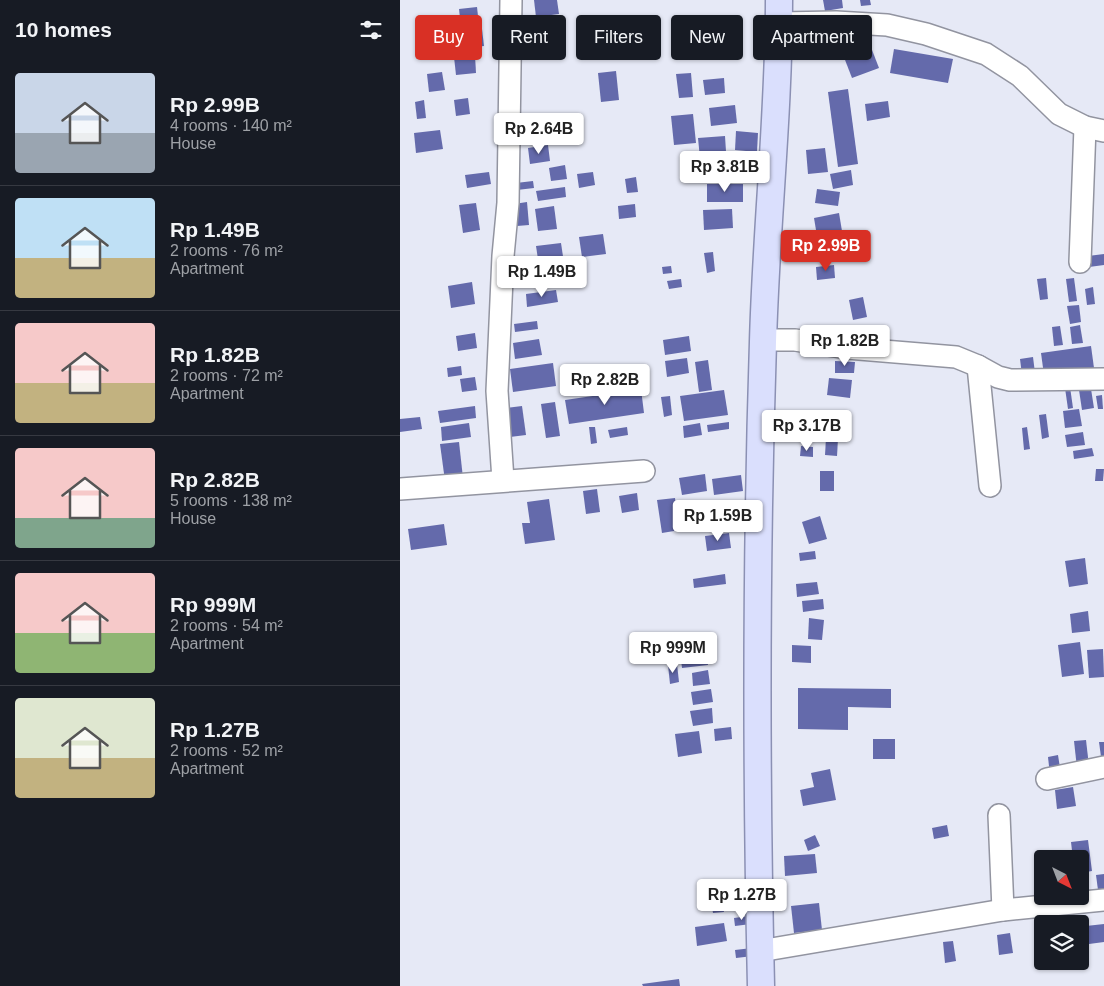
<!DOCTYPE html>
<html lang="en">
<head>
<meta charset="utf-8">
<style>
	body { margin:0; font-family:Arial,sans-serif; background:#20242c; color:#f1f3f6; height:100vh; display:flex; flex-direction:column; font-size:19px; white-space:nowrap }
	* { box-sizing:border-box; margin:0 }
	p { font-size:16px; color:#9ea1a6 }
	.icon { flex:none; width:28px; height:28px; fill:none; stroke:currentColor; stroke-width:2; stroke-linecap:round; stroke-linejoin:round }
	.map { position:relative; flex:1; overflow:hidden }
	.drawer { display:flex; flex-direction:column; background:#171b24; width:400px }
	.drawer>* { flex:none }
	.guide { position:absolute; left:15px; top:15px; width:475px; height:45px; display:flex; gap:10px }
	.needle { width:32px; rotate:138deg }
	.fabs { position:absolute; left:634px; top:850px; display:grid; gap:10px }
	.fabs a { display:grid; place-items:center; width:55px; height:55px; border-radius:5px; background:#171b24; box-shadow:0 1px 4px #0004; font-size:25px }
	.price { position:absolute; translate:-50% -42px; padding:0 11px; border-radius:5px; background:#fff; color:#222; font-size:16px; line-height:32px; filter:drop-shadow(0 1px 2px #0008) }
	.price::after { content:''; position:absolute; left:50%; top:30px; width:15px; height:11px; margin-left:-8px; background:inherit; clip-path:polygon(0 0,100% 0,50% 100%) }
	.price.on { background:#d93025; color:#fff }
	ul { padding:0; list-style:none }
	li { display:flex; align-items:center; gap:15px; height:125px; padding:0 15px }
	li+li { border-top:1px solid #363941 }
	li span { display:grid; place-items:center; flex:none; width:140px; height:100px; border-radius:5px; color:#555 }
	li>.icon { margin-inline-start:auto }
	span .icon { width:60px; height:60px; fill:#fffc; stroke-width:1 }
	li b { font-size:21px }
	h2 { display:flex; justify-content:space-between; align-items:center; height:60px; padding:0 15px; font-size:21px }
	.tag { padding:0 18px; border-radius:5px; background:#171b24; box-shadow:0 1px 4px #0004; font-size:18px; line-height:45px }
	.tag.on { background:#d93025; color:#fff }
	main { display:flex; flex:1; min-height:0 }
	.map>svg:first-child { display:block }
	.building { fill:#646aab }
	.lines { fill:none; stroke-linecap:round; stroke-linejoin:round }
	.minor-casing { stroke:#9294a0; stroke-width:24 }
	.major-casing { stroke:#8b90b3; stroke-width:29 }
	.minor { stroke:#fff; stroke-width:21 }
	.major { stroke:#dadffd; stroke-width:26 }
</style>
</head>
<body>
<main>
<section class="drawer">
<h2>10 homes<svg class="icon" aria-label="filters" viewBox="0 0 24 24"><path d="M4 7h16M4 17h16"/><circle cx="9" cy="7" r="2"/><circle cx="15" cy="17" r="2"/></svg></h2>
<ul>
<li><span style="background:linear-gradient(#c9d6e8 60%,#9aa5b1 0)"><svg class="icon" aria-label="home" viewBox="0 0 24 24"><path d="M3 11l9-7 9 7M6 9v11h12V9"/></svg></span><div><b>Rp 2.99B</b><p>4 rooms · 140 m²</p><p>House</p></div></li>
<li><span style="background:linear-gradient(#bfe0f5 60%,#c2b280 0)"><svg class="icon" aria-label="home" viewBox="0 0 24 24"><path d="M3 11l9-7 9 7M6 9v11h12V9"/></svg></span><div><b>Rp 1.49B</b><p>2 rooms · 76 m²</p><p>Apartment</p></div></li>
<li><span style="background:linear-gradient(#f6c9c9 60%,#c2b280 0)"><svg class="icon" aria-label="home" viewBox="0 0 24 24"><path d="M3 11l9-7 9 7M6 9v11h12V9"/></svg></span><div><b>Rp 1.82B</b><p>2 rooms · 72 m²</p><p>Apartment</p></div></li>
<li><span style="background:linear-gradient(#f6c9c9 70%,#7fa58c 0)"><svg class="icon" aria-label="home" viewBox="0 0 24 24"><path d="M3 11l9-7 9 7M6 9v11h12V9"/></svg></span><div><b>Rp 2.82B</b><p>5 rooms · 138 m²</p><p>House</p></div></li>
<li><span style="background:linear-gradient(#f6c9c9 60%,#8fb573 0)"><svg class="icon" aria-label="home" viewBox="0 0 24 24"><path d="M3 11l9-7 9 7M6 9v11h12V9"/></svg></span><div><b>Rp 999M</b><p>2 rooms · 54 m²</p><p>Apartment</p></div></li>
<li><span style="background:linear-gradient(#dfe7d0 60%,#c2b280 0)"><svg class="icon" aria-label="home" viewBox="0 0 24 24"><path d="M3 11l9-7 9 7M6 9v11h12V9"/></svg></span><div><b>Rp 1.27B</b><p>2 rooms · 52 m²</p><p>Apartment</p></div></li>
</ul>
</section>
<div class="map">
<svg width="704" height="986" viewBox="0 0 704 986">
	<rect width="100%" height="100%" fill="#e6e9f6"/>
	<g class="building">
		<polygon points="134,0 157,0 159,14 136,17"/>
		<polygon points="423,0 442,0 443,8 425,11"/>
		<polygon points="460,0 470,0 471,5 461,6"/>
		<polygon points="77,7 79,25 61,27 59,9"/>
		<polygon points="244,22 246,43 223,46 220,24"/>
		<polygon points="82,29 84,46 65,48 64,31"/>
		<polygon points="467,37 479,68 452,78 440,47"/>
		<polygon points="494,49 553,59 548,83 490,73"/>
		<polygon points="75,55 76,73 56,75 54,57"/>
		<polygon points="216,71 219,100 201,102 198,73"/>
		<polygon points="42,72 45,90 29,92 27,74"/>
		<polygon points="291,73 293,97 279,98 276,74"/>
		<polygon points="324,78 325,93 305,95 303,80"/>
		<polygon points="448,89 458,164 438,167 428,92"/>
		<polygon points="68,98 70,114 56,116 54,100"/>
		<polygon points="24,100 26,118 17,119 15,102"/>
		<polygon points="488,101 490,117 467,121 465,104"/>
		<polygon points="335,105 337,123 311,126 309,108"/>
		<polygon points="293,114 296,143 274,145 271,116"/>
		<polygon points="40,130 43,149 16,153 14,133"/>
		<polygon points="336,131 358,133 357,152 335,150"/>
		<polygon points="325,136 327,167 345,166 346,175 302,179 298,138"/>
		<polygon points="148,145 150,161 130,164 128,148"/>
		<polygon points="425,148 428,172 408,174 406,150"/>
		<polygon points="165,165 167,179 151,181 149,168"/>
		<polygon points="451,170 453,185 433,189 430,174"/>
		<polygon points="89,172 91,184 67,188 65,175"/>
		<polygon points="193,172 195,185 179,188 177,174"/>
		<polygon points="236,177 238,192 227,193 225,179"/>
		<polygon points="133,181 134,188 117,190 116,183"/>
		<rect x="307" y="184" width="36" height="18"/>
		<polygon points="165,187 166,197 138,201 136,191"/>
		<polygon points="417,189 440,192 438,206 415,203"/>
		<polygon points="127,202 129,225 117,226 114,204"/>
		<polygon points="76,203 80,230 63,233 59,205"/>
		<polygon points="235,204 236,217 219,219 218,206"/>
		<polygon points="154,206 157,229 138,231 135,209"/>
		<polygon points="332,209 333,228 304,230 303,210"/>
		<polygon points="439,213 442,231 417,236 414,218"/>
		<polygon points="203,234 206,254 182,257 179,237"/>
		<polygon points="441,239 444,257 422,260 420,242"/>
		<polygon points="161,243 164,263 139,266 136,246"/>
		<polygon points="313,252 315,271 307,273 304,253"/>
		<polygon points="704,254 704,265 689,267 688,256"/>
		<polygon points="434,265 435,278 417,280 416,267"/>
		<polygon points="271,266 272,273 263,274 262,267"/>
		<polygon points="646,278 648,299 640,300 637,279"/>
		<polygon points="674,278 677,301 669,302 666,279"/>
		<polygon points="281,279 282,287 269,289 267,281"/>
		<polygon points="72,282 75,304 51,308 48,286"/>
		<polygon points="693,287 695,304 687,305 685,289"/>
		<polygon points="156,290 158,302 127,307 126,294"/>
		<polygon points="463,297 467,317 453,320 449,300"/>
		<polygon points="679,305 681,322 670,324 667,306"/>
		<polygon points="137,321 138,329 115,332 114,324"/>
		<polygon points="451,325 467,327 465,342 449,339"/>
		<polygon points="680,325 683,343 672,344 670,327"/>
		<polygon points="660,326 663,345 654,346 652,327"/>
		<polygon points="75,333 77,348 58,351 56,336"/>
		<polygon points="289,336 291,351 265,355 263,340"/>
		<polygon points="139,339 142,355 115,359 113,343"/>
		<polygon points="691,346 694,368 644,375 641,353"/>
		<polygon points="633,357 635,373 622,375 620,359"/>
		<polygon points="287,358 289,373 267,377 265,361"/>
		<polygon points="308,360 312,390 299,392 295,362"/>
		<polygon points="435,361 455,362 454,373 435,373"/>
		<polygon points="153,363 156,386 113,392 110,369"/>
		<polygon points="61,366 62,375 48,377 47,368"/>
		<polygon points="75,377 77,390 62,392 60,379"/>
		<polygon points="429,378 452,380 450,398 427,395"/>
		<polygon points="670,387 673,408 668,409 665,388"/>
		<polygon points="241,389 244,413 169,424 165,400"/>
		<polygon points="691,389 694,408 682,410 679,390"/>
		<polygon points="324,390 328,415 284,421 280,396"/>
		<polygon points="702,395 703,409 698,409 696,396"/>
		<polygon points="270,396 272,415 264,417 261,397"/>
		<polygon points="155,402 160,436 146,438 141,404"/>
		<polygon points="75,406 76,418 40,423 38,411"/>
		<polygon points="122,406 126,435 110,437 106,408"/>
		<polygon points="679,409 682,426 665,428 663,411"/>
		<polygon points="416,414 421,430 404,435 399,419"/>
		<polygon points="646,414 649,437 642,439 639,415"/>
		<polygon points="20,417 22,429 0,432 0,419"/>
		<polygon points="329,422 329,429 308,432 307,425"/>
		<polygon points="69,423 71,437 42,441 41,427"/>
		<polygon points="300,423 302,435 284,438 283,426"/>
		<polygon points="189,427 195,427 197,443 191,444"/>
		<polygon points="227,427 228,435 210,438 208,430"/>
		<polygon points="627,427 630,449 624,450 622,428"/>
		<polygon points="683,432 685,445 667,447 665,435"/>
		<polygon points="426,438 438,439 437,456 425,455"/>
		<polygon points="59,442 63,478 45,481 40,444"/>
		<polygon points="401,446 413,447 413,457 400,456"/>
		<polygon points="692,448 694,456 674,459 673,451"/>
		<polygon points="696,469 704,469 703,481 695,481"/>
		<rect x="420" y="471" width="14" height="20"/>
		<polygon points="305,474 307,491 282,495 279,478"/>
		<polygon points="341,475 343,491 314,495 312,479"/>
		<polygon points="197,489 200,512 186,514 183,491"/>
		<polygon points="237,493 239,510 222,513 219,496"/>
		<polygon points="275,498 280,530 262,533 257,500"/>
		<polygon points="149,499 155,540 125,544 122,523 130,523 127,502"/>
		<polygon points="295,503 298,525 285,527 281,505"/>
		<polygon points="335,507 337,520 319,523 317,509"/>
		<polygon points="420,516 427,539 409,544 402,522"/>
		<polygon points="44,524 47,545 11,550 8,529"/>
		<polygon points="329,533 331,548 307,551 305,536"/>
		<polygon points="415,551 416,559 400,561 399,553"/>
		<polygon points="685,558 688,584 669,587 665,561"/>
		<polygon points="325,574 326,584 294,588 293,579"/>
		<polygon points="417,582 419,594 397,597 396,584"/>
		<polygon points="423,599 424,609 403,612 402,601"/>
		<polygon points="688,611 690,631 672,633 670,614"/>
		<polygon points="409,618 424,620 422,640 408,639"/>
		<polygon points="305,641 308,665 282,668 279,645"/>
		<polygon points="680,642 684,674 662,677 658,645"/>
		<polygon points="392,645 411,646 411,663 392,662"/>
		<polygon points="703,649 704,677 689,678 687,650"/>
		<polygon points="277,664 279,682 270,684 268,665"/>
		<polygon points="308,670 310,684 293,686 292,673"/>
		<polygon points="398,688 491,689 491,708 448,707 448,730 398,729"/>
		<polygon points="311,689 313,702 293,705 291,692"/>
		<polygon points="312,708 313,723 293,726 290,711"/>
		<polygon points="331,727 332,739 315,741 314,729"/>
		<polygon points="299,731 302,753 278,757 275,734"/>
		<rect x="473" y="739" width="22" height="20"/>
		<polygon points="686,740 689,766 677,768 674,741"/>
		<polygon points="699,742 704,742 704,764 702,764"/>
		<polygon points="658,755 661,774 650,775 648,757"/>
		<polygon points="430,769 436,800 403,806 400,790 414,787 411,773"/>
		<polygon points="673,787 676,806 657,809 655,790"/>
		<polygon points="547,825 549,836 534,839 532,828"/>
		<polygon points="415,835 420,846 408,851 404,840"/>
		<polygon points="688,840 692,871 680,873 680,859 673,859 671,842"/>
		<polygon points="415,854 417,873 385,876 384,856"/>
		<polygon points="704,874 704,889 698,890 696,875"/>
		<polygon points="322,900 324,912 313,913 311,901"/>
		<polygon points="419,903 422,930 394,933 391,906"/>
		<polygon points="349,916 351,924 335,926 334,918"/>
		<polygon points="671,918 672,924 657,924 656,920"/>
		<polygon points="324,923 327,941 297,946 295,927"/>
		<polygon points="704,924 704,942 689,944 686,926"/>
		<polygon points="610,933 613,953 599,955 597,935"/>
		<polygon points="553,941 556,961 545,963 543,942"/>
		<polygon points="352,948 353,956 336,958 335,950"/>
		<polygon points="279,979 280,986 243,986 242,984"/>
	</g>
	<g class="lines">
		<g class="minor-casing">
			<g id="minor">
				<polyline points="379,23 436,22 487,25 526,34 586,54 620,76 659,114 685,127 704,131"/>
				<polyline points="680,262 685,127"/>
				<polyline points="363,340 395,340 447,348 556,357 578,366 598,377 610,380 704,379"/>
				<polyline points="578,366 590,486"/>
				<polyline points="103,480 97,391 103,256 108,203 111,0"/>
				<polyline points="0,489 244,471"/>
				<polyline points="647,779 704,767"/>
				<polyline points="599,815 603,910"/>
				<polyline points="360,951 603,910 704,900"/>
			</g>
		</g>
		<g class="major-casing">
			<path id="major" d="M361 986C356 771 356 556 363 342 366 228 379 114 379 0"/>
		</g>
		<use href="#minor" class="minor"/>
		<use href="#major" class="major"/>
	</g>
</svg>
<div class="fabs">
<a><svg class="needle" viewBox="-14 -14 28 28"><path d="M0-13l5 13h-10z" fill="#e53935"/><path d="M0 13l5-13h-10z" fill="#9ea1a6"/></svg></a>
<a><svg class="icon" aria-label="layers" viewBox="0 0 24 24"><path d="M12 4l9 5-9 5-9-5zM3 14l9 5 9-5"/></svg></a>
</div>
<b class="price" style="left:139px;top:155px">Rp 2.64B</b>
<b class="price" style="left:325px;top:193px">Rp 3.81B</b>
<b class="price on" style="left:426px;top:272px">Rp 2.99B</b>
<b class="price" style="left:142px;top:298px">Rp 1.49B</b>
<b class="price" style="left:445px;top:367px">Rp 1.82B</b>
<b class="price" style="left:205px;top:406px">Rp 2.82B</b>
<b class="price" style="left:407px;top:452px">Rp 3.17B</b>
<b class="price" style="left:318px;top:542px">Rp 1.59B</b>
<b class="price" style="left:273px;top:674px">Rp 999M</b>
<b class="price" style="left:342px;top:921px">Rp 1.27B</b>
<div class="guide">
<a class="tag on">Buy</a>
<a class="tag">Rent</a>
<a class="tag">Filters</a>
<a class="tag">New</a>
<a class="tag">Apartment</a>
</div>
</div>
</main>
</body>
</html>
